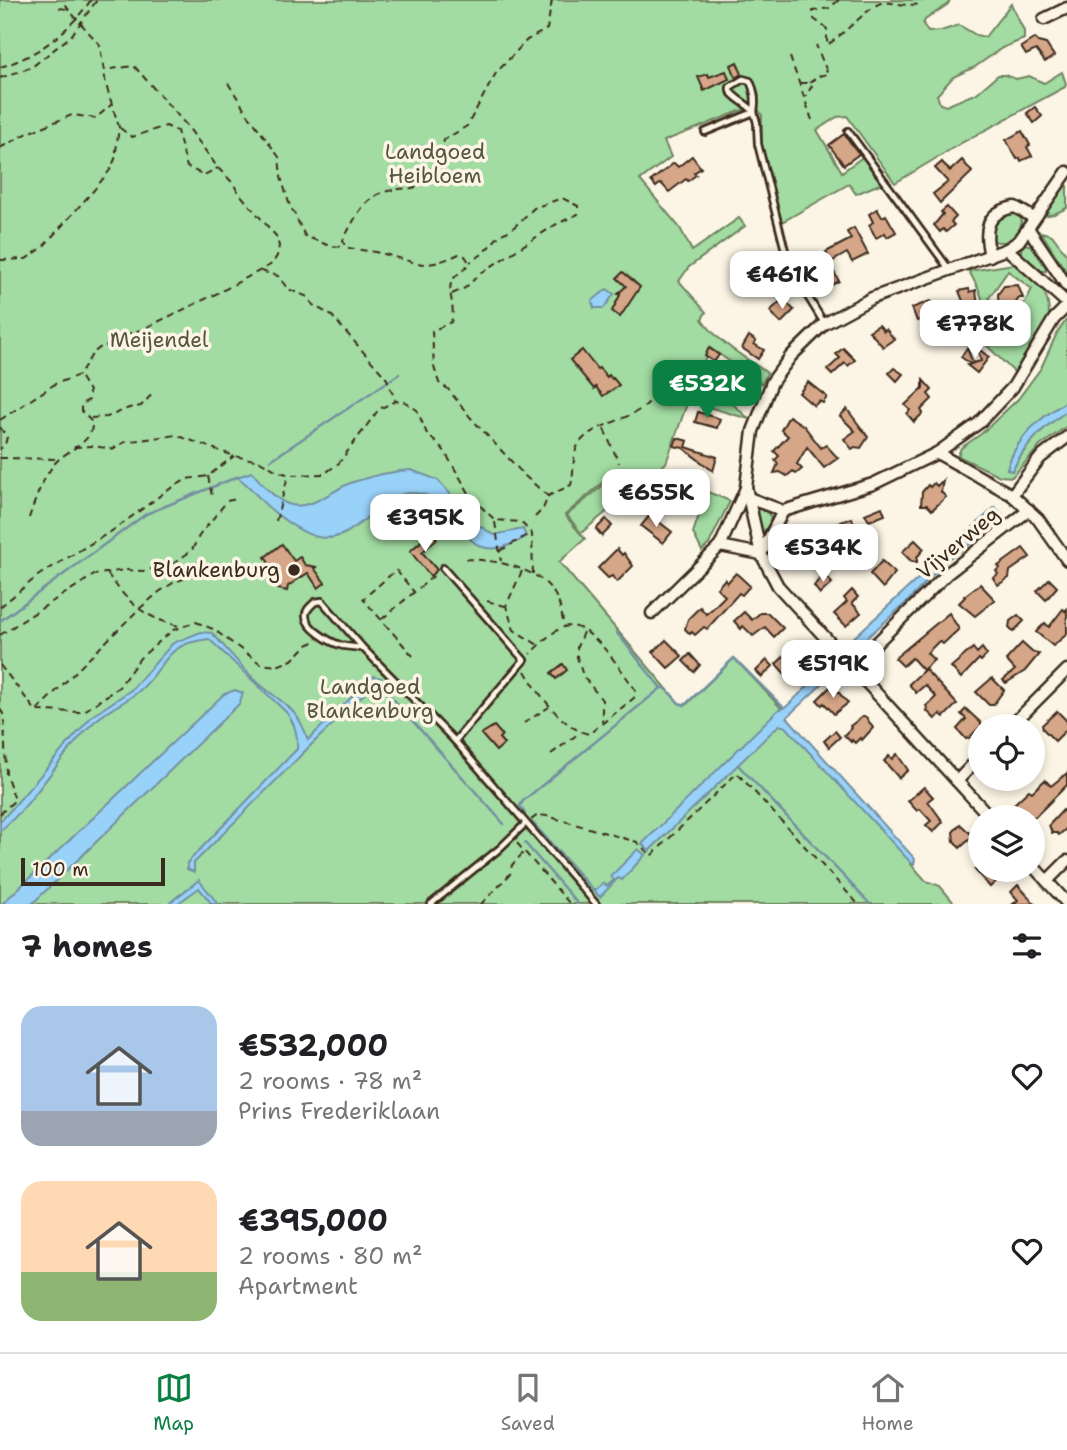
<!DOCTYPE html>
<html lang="en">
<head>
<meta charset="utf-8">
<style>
	body { margin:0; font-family:"Shantell Sans",sans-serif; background:#f6f6f6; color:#202124; height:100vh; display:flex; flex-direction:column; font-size:26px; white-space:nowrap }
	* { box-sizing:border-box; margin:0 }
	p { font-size:23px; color:#757577 }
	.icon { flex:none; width:38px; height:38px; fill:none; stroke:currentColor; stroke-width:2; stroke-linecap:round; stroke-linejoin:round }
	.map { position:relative; height:904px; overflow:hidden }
	.drawer { display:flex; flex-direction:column; background:#fff; flex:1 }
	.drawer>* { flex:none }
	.controls { position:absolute; left:968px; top:714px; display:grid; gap:14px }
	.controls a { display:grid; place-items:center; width:77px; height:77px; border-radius:50%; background:#fff; box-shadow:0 4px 10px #0003; font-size:35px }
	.scale { position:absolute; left:21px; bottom:18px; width:144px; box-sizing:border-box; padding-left:7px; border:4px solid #3b2a1e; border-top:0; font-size:19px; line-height:24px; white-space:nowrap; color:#3b2a1e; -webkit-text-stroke:5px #fcf5e5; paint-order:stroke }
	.price { position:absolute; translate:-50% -60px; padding:0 16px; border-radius:14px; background:#fff; color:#222; font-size:23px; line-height:46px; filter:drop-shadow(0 2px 4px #0008) }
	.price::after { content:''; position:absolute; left:50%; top:42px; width:21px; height:16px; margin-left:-10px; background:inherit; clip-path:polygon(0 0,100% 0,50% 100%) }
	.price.selected { background:#0b8043; color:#fff }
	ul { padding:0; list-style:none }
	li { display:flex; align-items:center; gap:21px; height:175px; padding:0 21px }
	li span { display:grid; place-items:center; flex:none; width:196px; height:140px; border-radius:21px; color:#555 }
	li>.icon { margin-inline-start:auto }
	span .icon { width:84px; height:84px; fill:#fffc; stroke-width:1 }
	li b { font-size:30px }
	h2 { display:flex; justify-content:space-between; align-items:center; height:84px; padding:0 21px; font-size:30px }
	.dock { display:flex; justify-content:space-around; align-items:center; height:98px; border-top:2px solid #e0e0e0; background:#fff; font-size:19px; color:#757577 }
	.dock a { display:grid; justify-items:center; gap:4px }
	.dock .selected { color:#0b8043 }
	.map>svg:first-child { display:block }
	.green { fill:#a2dca2; stroke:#6e8360; stroke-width:2 }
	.water { fill:#99d2f9; stroke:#738fa1; stroke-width:2 }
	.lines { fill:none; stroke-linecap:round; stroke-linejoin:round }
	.stream { stroke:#738fa1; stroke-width:2.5 }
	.building { fill:#d6a688; stroke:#3b2a1e; stroke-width:2 }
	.lane-casing { stroke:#3b2a1e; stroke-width:10 }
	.street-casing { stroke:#3b2a1e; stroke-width:15 }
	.path { stroke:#3b2a1e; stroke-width:2; stroke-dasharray:7 5; stroke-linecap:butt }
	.lane { stroke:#fcf5e5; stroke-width:4.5 }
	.street { stroke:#fcf5e5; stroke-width:10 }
	.poi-dot { fill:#3b2a1e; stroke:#fcf5e5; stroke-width:2.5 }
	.labels { text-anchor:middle; stroke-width:7; stroke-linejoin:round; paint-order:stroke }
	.park-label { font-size:21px; fill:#55563f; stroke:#fcf5e5 }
	.street-label { font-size:21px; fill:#3b2a1e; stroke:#fcf5e5 }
	.poi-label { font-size:21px; fill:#3b2a1e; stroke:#fcf5e5; text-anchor:end }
</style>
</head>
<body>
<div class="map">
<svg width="1067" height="904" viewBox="0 0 1067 904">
	<rect width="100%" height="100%" fill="#fcf5e5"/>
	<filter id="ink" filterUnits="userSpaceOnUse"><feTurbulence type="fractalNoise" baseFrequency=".0143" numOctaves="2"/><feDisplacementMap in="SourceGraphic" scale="14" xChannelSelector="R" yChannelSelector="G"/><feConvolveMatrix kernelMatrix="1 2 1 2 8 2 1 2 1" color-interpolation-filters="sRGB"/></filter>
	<g filter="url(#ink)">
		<g class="green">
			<path d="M0 0H950L948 4 925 20 923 24 928 32 941 31 959 25 976 35 985 37 1011 4 1024 31V39L1002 48 975 67 953 77 937 95 940 104 946 106 977 93 998 75H1005L1016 79 1029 76 1044 83 1062 72 1066 84 1065 87 963 142 895 183 847 116 837 117 817 130 842 172 864 156 882 183 856 194 849 184 782 222 761 149 762 115 755 105 664 141 671 157 640 180 680 228 692 251 739 218 745 226 689 267 679 281 706 312 702 319C717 342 745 357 767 373L762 384 709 347 699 378 700 388 734 405 749 419 688 401 666 463 659 469 698 499 703 490 730 501 709 544 702 551 693 533 700 512 654 475 634 492 613 478H608L565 515 585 539 559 562 679 703 686 705 734 658 783 710 788 725 912 860 911 864 926 881 940 886 955 904H0Z"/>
			<polygon points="1067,180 1067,208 1054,214 1042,216"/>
			<path d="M1009 212 1020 213C1026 229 1011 246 994 241 987 228 997 218 1009 212Z"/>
			<polygon points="1041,232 1052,235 1067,255 1067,273"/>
			<polygon points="1025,244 1032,246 1046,268 1046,271 1042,271 1022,255 1021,249"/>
			<path d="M1014 264C1037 281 1050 288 1049 319L1015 373 976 335 971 325 975 321 982 326 987 325 986 309H992L1014 323 1032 289 1008 271 989 298 992 307H985L979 290 969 271Z"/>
			<path d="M1067 319V401C1042 416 1015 439 1007 469L1012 471C1026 444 1042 428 1067 411V426L1040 446 1012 477 1000 476 962 458 958 455 961 448 981 434 1018 399 1041 368 1057 333Z"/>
			<polygon points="607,482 622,499 581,533 567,515"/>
			<polygon points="759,508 764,509 771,517 769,525 763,533 760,532 757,517"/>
		</g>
		<g class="water">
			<polygon points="607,289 614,294 604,308 594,308 592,301"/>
			<path d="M1067 401V411C1042 428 1025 444 1012 471L1007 469C1017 436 1039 419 1067 401Z"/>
			<path d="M411 470 438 480 477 524 494 535 523 529 526 537C459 576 467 505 422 494 379 484 361 546 318 537 300 533 281 518 268 507 256 496 252 487 237 477L252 472C259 481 277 501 288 504 310 512 333 489 353 482 372 476 391 471 411 470Z"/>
			<polygon points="995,507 1003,515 1001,519 960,552 949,558 908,601 861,643 849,642 922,575 922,569 932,560 939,559"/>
			<path d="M201 632 212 633C226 648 239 664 254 679 279 703 297 704 308 740L373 676 381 678 311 745 194 863V872L187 869V863L297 749C298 734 295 724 286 712L209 639C162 644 168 666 139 691 124 704 104 711 91 725 58 758 36 801 0 831V822L92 716 131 690 173 643Z"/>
			<polygon points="832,663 837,670 787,717 915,859 914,864 911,863 786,727 779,725 649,851 642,844 778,710 786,707"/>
			<polygon points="235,690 243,693 239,704 32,904 2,904 224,694"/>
			<polygon points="638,849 645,855 622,880 618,878 600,897 594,891 603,883 607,886 614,880 611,876"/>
			<polygon points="199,880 218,904 212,904 199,888 177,904 168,904"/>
		</g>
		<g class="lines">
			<g class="stream">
				<polyline points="271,460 399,374"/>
				<polyline points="0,621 146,514 237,477"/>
				<polyline points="617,633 661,688"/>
				<polyline points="377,681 504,824"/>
				<polyline points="738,765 870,904"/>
				<polyline points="525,814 520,806 523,801 661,688 665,688 679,703 685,705 734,658 784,708"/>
				<polyline points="532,822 594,891"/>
				<polyline points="525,843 578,904"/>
			</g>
		</g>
		<g class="building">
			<polygon points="1035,38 1038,42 1046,44 1054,56 1045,62 1036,50 1026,55 1021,47"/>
			<polygon points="737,62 742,74 736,78 731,65"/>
			<polygon points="726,71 729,79 704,91 698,77 708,74 709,77"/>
			<polygon points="1035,107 1042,116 1034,123 1027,113"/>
			<polygon points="1022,131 1030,145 1027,147 1032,156 1021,161 1020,158 1017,159 1006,140"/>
			<polygon points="844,134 859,154 844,165 829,145"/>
			<polygon points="692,156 701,168 694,173 696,175 688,181 686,179 669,192 661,183 656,187 651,181 674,163 678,167"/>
			<polygon points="962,160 972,172 940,203 933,194 948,182 935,168 942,162 950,171"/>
			<polygon points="947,207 956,217 951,222 954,225 946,232 943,229 940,232 934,225 943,214 941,212"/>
			<polygon points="877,209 882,217 886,215 896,232 887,237 885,233 876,238 869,225 873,222 869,214"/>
			<polygon points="854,228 868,254 852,262 847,253 831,262 826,252 851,239 847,232"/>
			<polygon points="826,258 839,281 830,286 828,283 820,287 809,268"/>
			<polygon points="623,272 640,287 620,317 612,311 620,295 618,294 626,286 617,278"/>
			<polygon points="1018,285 1023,298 1019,298 1006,317 999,311 998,294 1004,286"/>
			<polygon points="969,289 970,292 976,290 978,308 967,311 959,291"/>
			<polygon points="783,299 794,310 781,323 770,311"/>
			<polygon points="930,301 934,303 939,317 927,322 925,318 917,321 912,308"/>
			<polygon points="948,314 960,327 957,327 949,336 941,316"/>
			<polygon points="879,325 884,331 886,329 894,339 883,347 869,331"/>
			<polygon points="749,336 756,341 754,344 764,350 758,359 742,348"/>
			<polygon points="709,348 719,355 714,362 705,356"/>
			<polygon points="843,348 855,360 848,366 845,363 832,375 827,370 840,358 836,354"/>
			<polygon points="967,348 973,363 981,361 977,348 989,357 977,373 967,365 971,364 961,357"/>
			<polygon points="582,350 597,369 599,368 607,377 609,375 612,379 613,378 619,385 603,396 596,387 594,389 570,360"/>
			<polygon points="894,368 903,374 897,381 889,373"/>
			<polygon points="712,372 738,382 734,393 707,383"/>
			<polygon points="923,380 932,390 928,394 932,399 921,410 923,413 914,422 907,414 910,410 905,405 923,388"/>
			<polygon points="808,382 827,397 823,403 819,401 814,406 799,393"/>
			<polygon points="847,409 868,437 861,448 855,447 852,449 844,439 855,431 840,416"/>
			<polygon points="698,412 720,419 717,428 695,422"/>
			<polygon points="789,416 804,426 821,448 826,445 838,458 824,468 807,447 797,464 802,469 796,474 793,471 787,476 780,472 774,473 778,464 775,460 779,456 774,451 788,436 781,430"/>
			<polygon points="677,438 688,441 686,447 717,457 713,471 683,448 674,446"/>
			<polygon points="943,480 941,492 946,497 932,510 927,505 921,505 922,492 928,485 930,487 934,483 937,486"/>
			<polygon points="882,507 885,515 869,521 865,514"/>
			<polygon points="650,515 672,532 663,543 641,526"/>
			<polygon points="852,518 855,527 853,528 866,541 860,546 844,530 841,531 838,523"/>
			<polygon points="606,519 612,526 602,536 596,529"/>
			<polygon points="432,532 437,539 422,552 437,570 430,576 410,551"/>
			<polygon points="815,533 825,535 823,543 828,544 827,551 837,561 807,556 810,541 813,542"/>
			<polygon points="915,540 924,549 917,557 917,562 911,561 902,552"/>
			<polygon points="282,544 294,561 300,557 305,565 317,567 314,568 325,583 318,588 308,573 288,586 287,591 278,589 280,580 265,557"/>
			<polygon points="1023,548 1030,557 1010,571 1009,578 998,585 993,578 998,574 996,571 1000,568 998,566"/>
			<polygon points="617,549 622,555 624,553 633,566 617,582 612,576 608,578 598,568"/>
			<polygon points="882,561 895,573 883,588 870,574"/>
			<polygon points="736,573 750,586 742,595 739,593 707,629 704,627 695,635 692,632 690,634 685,629 688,619 700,607 706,614 712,609 725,596 717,588 725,579 727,583"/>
			<polygon points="823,574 832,583 820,594 814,586"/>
			<polygon points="1049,579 1057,587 1046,600 1037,591"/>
			<polygon points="980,584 995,600 975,616 959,603 965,597 964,596"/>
			<polygon points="852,590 858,597 852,603 861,613 846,626 834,614 847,602 844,598"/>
			<polygon points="1063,609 1065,611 1067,609 1067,634 1053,646 1036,632 1045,623 1049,627"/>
			<polygon points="744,612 752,620 760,613 768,613 783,628 774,637 765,627 753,636 743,626 741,629 734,621"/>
			<polygon points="949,613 959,629 943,644 939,641 927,653 934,660 923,670 912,658 903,666 895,658"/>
			<polygon points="1018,615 1024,621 1013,632 1009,628 1010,621"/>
			<polygon points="666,640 682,656 668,668 653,652"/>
			<polygon points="798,643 816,662 804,674 795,665 786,675 776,664"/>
			<polygon points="1022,643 1032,652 1039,654 1025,671 1006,683 1003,680 1015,670 1006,660"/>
			<polygon points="973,648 977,653 982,648 987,655 981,661 979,659 961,678 951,667"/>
			<polygon points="690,654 700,665 694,672 683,661"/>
			<polygon points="767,660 773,666 762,677 756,671"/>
			<polygon points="563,664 567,670 556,679 551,673"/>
			<polygon points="925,669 957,704 944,717 940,714 935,719 926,710 928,708 926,706 936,697 925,685 916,693 909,684"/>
			<polygon points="992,678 1004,690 993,705 989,705 976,692"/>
			<polygon points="832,685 848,703 834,714 824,703 822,705 817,700"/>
			<polygon points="966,709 981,723 981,726 969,738 966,739 957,729 966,719 961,714"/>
			<polygon points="1057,711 1067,721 1067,729 1055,741 1043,729 1042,725"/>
			<polygon points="862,717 866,717 873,728 862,740 860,738 855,743 852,740 851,742 844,735 851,728 850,726"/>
			<polygon points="494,726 502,735 499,738 504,744 496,751 481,734"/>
			<polygon points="835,731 840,737 829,747 824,741"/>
			<polygon points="897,754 908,770 899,778 884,761 889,756 892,759"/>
			<polygon points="1067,773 1067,785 1035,817 1028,817 1014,804 1029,790 1032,792 1045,780 1051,786"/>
			<polygon points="924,787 933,797 928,801 943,822 933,832 926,825 931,821 920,809 917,811 908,801"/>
			<polygon points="1063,810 1067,814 1067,828 1059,835 1057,833 1052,833 1049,825"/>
			<polygon points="960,824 973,836 960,848 954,841 953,832"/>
			<polygon points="975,870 1005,870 1003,879 998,880 990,887"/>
			<polygon points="1018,885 1027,895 1035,904 1013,904 1018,900 1011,892"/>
		</g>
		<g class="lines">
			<g class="lane-casing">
				<g id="lane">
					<path d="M743 79 750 81C755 92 756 100 754 112 747 103 736 100 730 91V87Z"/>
					<polyline points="848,131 949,269"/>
					<polyline points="705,132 754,112 757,123 758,144 789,266 824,323"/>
					<polyline points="443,568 524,660 455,741"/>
					<path d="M363 648C356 647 347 647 340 645 330 642 306 628 306 616 305 610 311 606 315 602L322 601 363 648 455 741 596 904"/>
					<polyline points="431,904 499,849 525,824"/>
				</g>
			</g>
			<g class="street-casing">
				<g id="street">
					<polyline points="1044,19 1067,8"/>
					<polyline points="1028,228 1067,286"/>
					<polyline points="1007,249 1067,303"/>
					<path d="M990 256C984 231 985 212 1015 207L1034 218"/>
					<polyline points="937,453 1012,495 1038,519 1067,560"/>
					<polyline points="1012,495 1040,458 1067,437"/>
					<polyline points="746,497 783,511 873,484 937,453 979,423 1013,387 1054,319 1067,306"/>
					<polyline points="720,546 761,554"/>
					<polyline points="761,554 783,511"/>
					<polyline points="652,613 720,546 746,488"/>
					<polyline points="852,667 948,573 1029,510"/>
					<polyline points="1011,726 1067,670"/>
					<polyline points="957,781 980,757"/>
					<polyline points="990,817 778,586 761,554 746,487 753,431 772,382 791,356 824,324 872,298 1007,249 1019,241 1067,172"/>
					<polyline points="1032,865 1067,903"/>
					<polyline points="1047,881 1067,861"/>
				</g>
			</g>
			<g class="path">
				<path d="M839 0 829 8 813 11 814 19 827 29V45C841 37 871 5 881 3 891 1 905 7 920 4L922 0"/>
				<polyline points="59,8 67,9"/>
				<polyline points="790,57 812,120"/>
				<path d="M0 67C37 57 69 31 91 0"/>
				<polyline points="0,78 32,67 71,36 97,0"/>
				<polyline points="228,83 247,113 279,157 281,177 289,203 305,236 330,246 345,247"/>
				<polyline points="800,83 809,83 812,86 805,97"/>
				<polyline points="809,83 819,76 828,74 816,45"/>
				<polyline points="120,128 132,137 166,126 177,131 187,167 204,175 218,168"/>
				<polyline points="0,148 30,132 72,115 96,118 112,104"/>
				<polyline points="0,260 26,259 42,248 94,190 110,170 115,159 119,127 106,85 100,45 68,9 64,0"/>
				<polyline points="261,271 278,276 288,289 308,297 313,305 332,316 387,379 395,400"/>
				<polyline points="452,294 465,288 481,273 555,225 578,214 578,206 562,198 534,208 511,230 501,234 481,255 470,262"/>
				<polyline points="91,418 107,417 129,408 141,406 154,392"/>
				<polyline points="0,420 55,384 79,375 93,353 102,346 117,345 130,333 141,330 220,292 272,264 277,256 279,246 276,236 238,192 233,183 218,168 188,127 134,66 103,70"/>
				<polyline points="0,427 7,437 5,445 0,449"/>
				<polyline points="604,429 619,463"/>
				<polyline points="74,447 93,446 112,449 125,442 176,435 234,456 260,461 279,472 291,475 324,474 339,463 379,409 396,401 405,402 417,410 427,434 443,449 472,498 495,520 521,522 532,534 533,576"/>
				<polyline points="0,458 58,459"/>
				<polyline points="208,476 212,496"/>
				<path d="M548 496 526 477 470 417 448 389 439 383 434 367 432 331 451 322C456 308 448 295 451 283 454 274 465 272 469 262L465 256 459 254C422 271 420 263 384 254 371 251 358 250 345 247L343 240C364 202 368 189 415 188L441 156 444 140 467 126 496 73 527 40 547 29 552 0"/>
				<path d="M535 517 543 509 548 496 571 485C575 471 571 452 581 441 598 421 637 421 653 397"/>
				<path d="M29 518C35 500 43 477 56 462 68 449 94 443 92 422L81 411V404L89 400V391L80 376"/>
				<polyline points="276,521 288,476"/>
				<polyline points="495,522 501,561"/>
				<polyline points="500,551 531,533"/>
				<path d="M466 559C496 560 544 568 557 599 561 607 562 617 564 626"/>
				<polyline points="522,571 506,606 514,630 538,645"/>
				<path d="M107 573C128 603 143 617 179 626"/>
				<polyline points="487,601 505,606"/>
				<polyline points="0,607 39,575 115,529 165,492 187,479 208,476 234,456"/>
				<polyline points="382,619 437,573"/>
				<polyline points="583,632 577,647 577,657 583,676 602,700 602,722"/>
				<polyline points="0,635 94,575 124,570 144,571 173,564 192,550 199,536 227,501 236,499"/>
				<polyline points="413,656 363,599 396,570 414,592"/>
				<polyline points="0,665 36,711 83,712 119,687 140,658 173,630 196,622 213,629 261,664 277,666 292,660 306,646 317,640"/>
				<path d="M525 671C538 693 563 729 589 734L634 698 635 689C622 672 589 618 564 627 551 632 539 645 530 654"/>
				<polyline points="0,709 4,715 6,774 15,800 0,814"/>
				<polyline points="37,710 138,610 159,592 173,583 219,564"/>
				<polyline points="524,723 549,707"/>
				<polyline points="551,754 578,734"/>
				<polyline points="531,820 538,815 547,816 637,842 651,856 737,773 858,904"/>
				<polyline points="517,843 570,904"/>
				<polyline points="481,904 503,882 510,874 512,865 524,852"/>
			</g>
			<use href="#lane" class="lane"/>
			<use href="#street" class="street"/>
		</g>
	</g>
	<circle class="poi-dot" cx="294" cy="570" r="7"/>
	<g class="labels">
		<g class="park-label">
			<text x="435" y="159">Landgoed<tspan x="435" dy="24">Heibloem</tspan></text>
			<text x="159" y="347">Meijendel</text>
			<text x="370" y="694">Landgoed<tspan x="370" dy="24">Blankenburg</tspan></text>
		</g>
		<g class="street-label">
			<text transform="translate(958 543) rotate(-40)" y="7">Vijverweg</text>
		</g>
		<g class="poi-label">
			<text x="280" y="577">Blankenburg</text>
		</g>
	</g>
</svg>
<div class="controls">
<a><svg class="icon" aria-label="locate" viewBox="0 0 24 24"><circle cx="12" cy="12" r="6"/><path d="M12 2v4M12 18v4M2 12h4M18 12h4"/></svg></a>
<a><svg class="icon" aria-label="layers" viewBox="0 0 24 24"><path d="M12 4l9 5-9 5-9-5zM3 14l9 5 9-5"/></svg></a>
</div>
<div class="scale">100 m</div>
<b class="price" style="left:782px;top:311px">€461K</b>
<b class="price" style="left:975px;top:360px">€778K</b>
<b class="price selected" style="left:707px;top:420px">€532K</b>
<b class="price" style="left:656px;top:529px">€655K</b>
<b class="price" style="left:425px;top:554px">€395K</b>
<b class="price" style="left:823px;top:584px">€534K</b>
<b class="price" style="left:833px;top:700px">€519K</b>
</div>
<section class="drawer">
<h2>7 homes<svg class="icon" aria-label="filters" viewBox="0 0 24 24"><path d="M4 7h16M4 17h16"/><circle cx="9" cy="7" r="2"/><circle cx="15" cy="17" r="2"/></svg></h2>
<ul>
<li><span style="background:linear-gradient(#a9c7e8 75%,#9aa5b1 0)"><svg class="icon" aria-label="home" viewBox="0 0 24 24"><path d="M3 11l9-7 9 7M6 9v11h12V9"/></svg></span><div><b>€532,000</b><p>2 rooms · 78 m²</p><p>Prins Frederiklaan</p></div><svg class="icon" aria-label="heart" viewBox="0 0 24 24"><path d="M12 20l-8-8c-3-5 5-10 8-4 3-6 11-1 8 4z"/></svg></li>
<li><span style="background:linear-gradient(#ffd9b3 65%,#8fb573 0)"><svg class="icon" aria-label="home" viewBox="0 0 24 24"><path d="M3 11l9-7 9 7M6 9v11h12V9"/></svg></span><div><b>€395,000</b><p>2 rooms · 80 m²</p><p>Apartment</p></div><svg class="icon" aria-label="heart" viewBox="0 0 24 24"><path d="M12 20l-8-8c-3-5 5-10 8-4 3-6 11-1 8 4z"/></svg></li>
</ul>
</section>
<nav class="dock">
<a class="selected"><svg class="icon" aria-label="map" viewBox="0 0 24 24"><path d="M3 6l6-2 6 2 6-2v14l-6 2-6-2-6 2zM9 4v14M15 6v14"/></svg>Map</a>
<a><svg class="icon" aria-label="saved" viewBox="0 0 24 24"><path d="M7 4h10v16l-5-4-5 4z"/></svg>Saved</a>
<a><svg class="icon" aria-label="home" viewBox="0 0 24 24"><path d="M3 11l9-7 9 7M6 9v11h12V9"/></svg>Home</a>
</nav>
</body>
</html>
